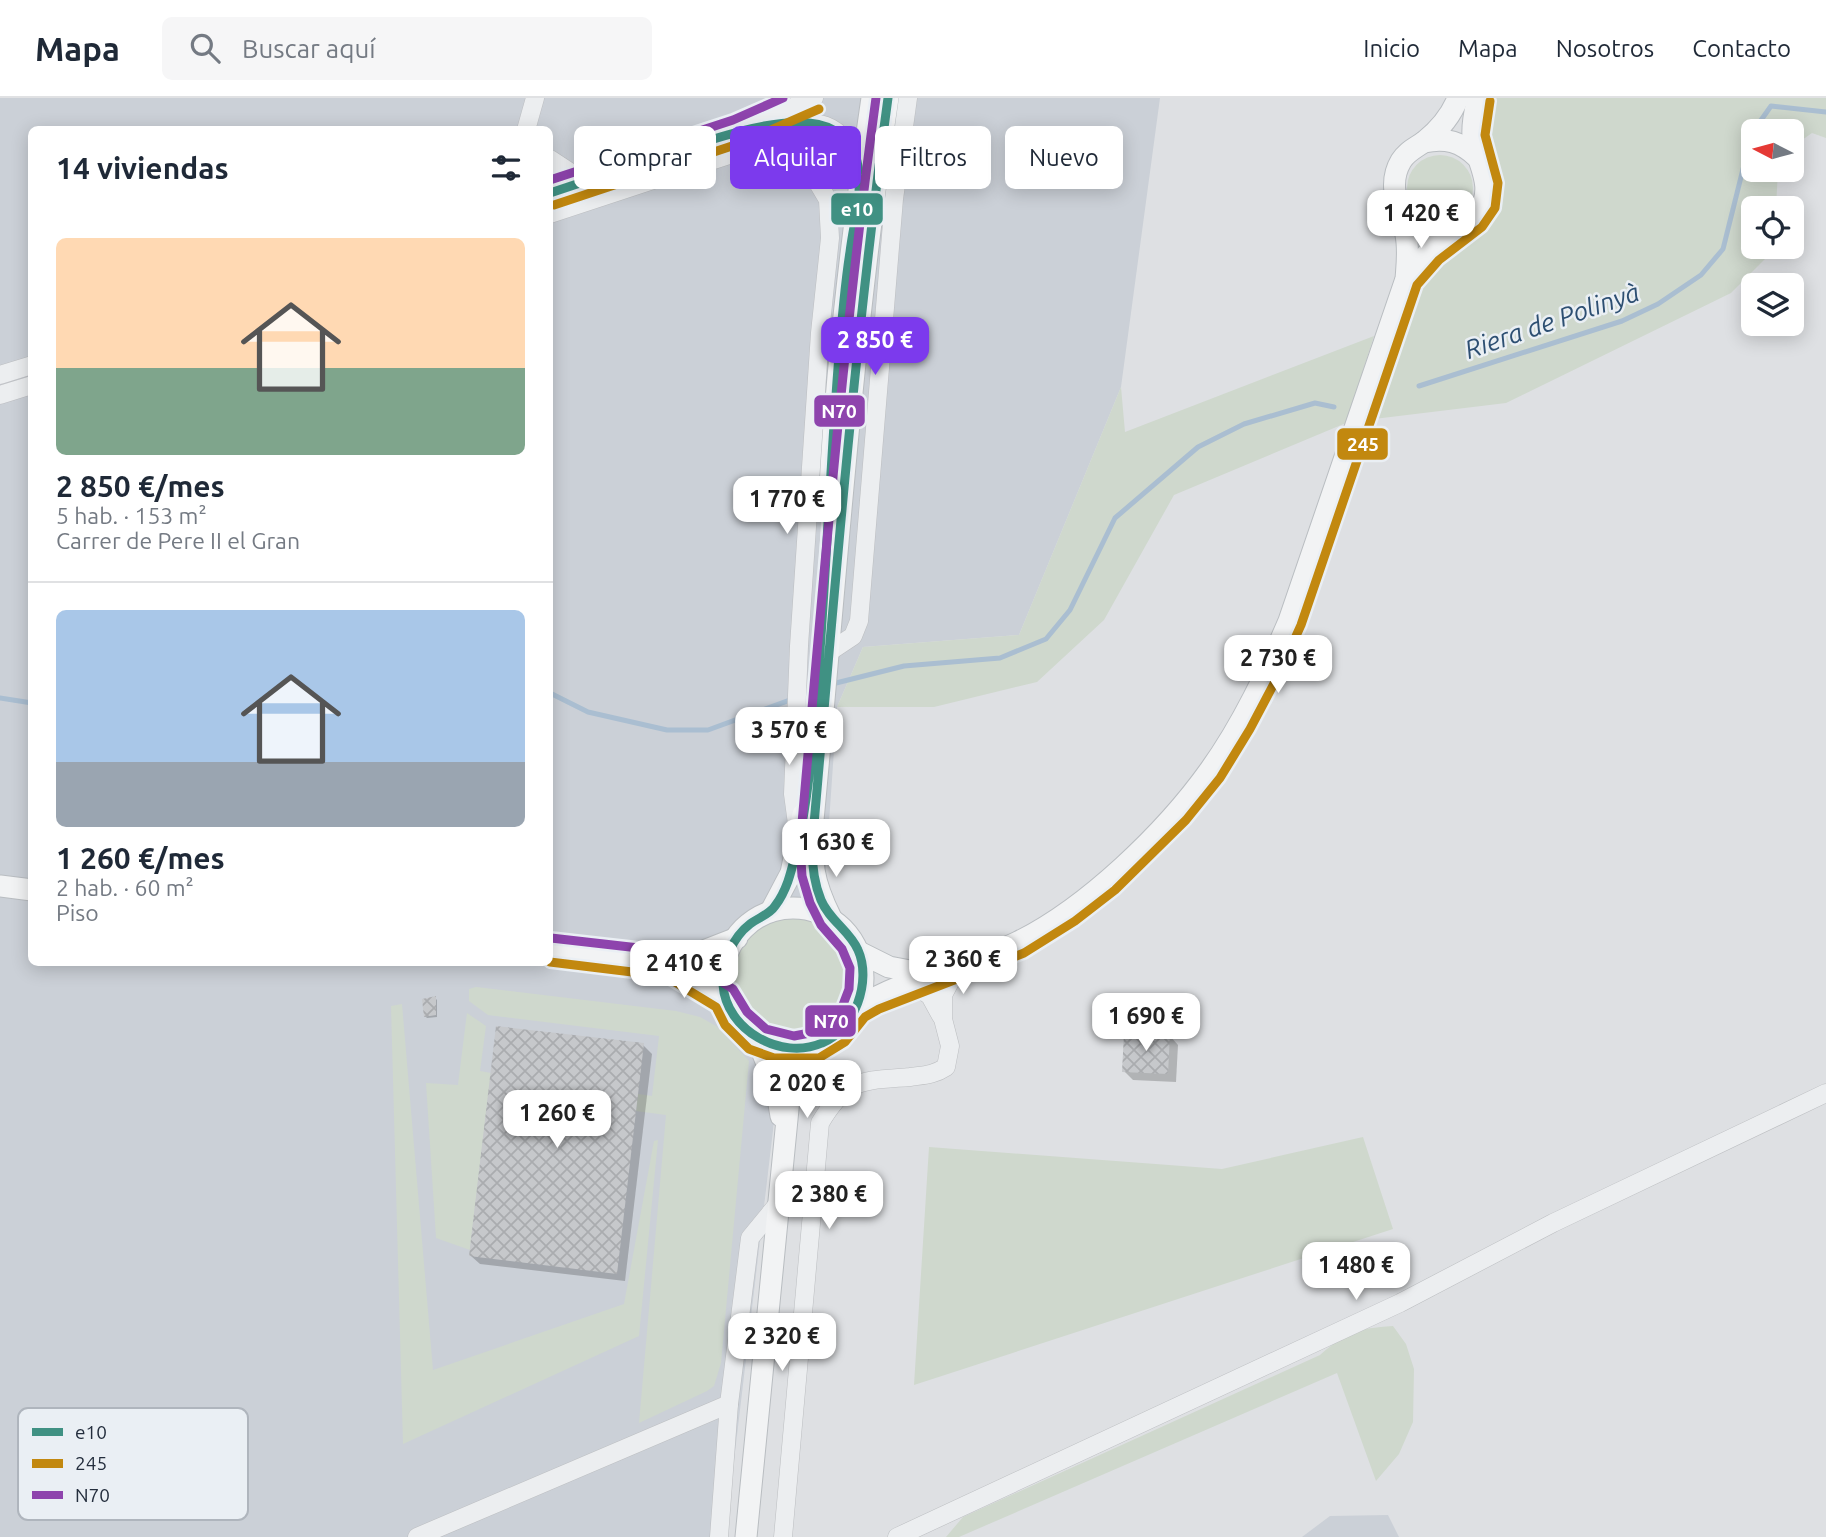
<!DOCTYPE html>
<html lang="es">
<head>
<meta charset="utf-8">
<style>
	body { margin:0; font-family:Ubuntu,sans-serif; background:#f6f6f7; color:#1f2937; height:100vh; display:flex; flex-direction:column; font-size:26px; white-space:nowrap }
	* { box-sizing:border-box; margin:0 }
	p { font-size:23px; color:#747a83 }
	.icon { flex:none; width:38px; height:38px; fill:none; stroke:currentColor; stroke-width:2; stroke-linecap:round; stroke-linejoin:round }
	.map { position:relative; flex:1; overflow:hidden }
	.sheet { position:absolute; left:28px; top:28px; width:525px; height:840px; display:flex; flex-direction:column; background:#fff; border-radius:10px; box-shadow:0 4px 18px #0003 }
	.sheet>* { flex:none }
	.guide { position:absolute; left:574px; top:28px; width:665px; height:63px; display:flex; gap:14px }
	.needle { width:46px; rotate:276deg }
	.fabs { position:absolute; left:1741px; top:21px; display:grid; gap:14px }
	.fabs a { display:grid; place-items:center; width:63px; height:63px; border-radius:10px; background:#fff; box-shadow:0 4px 18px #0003; font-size:35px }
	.price { position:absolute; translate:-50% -60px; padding:0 16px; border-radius:14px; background:#fff; color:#222; font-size:23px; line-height:46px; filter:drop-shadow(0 2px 4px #0008) }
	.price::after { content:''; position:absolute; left:50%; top:42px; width:21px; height:16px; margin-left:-10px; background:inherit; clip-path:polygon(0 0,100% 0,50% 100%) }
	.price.current { background:#7c3aed; color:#fff }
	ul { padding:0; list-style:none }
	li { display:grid; align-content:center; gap:14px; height:371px; padding:0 28px }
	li+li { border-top:2px solid #e0e1e3 }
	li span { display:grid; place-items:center; height:217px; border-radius:10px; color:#555 }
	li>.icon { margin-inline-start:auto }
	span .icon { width:126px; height:126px; fill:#fffc; stroke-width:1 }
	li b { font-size:30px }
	h2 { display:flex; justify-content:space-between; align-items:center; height:84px; padding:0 28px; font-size:30px }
	.chip { padding:0 24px; border-radius:10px; background:#fff; box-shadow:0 4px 18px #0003; font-size:24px; line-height:63px }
	.chip.current { background:#7c3aed; color:#fff }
	header { display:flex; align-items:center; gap:42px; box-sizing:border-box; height:98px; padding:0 35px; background:#fff; border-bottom:2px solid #e0e1e3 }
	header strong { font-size:33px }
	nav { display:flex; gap:38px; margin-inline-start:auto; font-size:24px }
	.search { width:490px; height:63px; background:#f6f6f7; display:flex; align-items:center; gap:18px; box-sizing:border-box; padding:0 24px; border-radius:10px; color:#747a83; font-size:26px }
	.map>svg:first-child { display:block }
	.built { fill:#cbd0d7; fill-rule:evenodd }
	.grass { fill:#cfd8cd }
	.shadow { fill:#0003 }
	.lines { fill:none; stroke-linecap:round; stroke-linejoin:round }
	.stream { stroke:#aabed1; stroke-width:5 }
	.building { fill:url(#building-cross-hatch) }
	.minor-casing { stroke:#bcbec1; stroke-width:19 }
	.major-casing { stroke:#b9bdc1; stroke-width:23 }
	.minor { stroke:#eceef0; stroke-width:18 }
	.major { stroke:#f2f3f4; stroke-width:21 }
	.bus-1-casing { stroke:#eaeff4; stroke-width:14 }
	.bus-2-casing { stroke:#eaeff4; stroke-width:14 }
	.bus-3-casing { stroke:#eaeff4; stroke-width:14 }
	.bus-1 { stroke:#409183; stroke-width:9 }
	.bus-2 { stroke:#c2880f; stroke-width:9 }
	.bus-3 { stroke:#8e44ad; stroke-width:9 }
	.labels { text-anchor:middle; stroke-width:5; stroke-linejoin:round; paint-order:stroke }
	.water-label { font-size:26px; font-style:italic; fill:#2d4f72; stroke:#eaeff4 }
	.key { fill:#eaeff4; stroke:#afb5bd; stroke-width:2 }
	.key-label { font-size:19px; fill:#242e3d }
	.line-badge { stroke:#eaeff4; stroke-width:2.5 }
	.badge-label { font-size:19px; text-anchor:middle; font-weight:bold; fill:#fff }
</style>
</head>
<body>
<header>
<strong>Mapa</strong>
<div class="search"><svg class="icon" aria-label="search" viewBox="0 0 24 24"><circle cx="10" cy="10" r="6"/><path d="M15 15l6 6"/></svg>Buscar aquí</div>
<nav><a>Inicio</a><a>Mapa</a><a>Nosotros</a><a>Contacto</a></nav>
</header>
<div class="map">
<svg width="1826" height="1439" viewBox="0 0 1826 1439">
	<defs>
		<pattern id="building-cross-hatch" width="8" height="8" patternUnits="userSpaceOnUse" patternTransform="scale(1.75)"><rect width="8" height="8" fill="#c6c8cb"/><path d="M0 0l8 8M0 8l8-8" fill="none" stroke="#aaacaf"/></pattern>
	</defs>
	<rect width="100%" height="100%" fill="#dee0e3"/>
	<g class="built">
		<path d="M0 0H1160L1121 289 1019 537 863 549 837 609 826 768 784 939 725 1439H0ZM32 32H550V864H32Z"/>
		<polygon points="1388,1417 1399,1439 1302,1439 1330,1418"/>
	</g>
	<g class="grass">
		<path d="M1494 0H1826V40L1812 35 1792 49V33H1754V72H1778L1776 110H1754V149H1774V152L1731 195 1506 305 1374 321C1384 290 1395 259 1405 229 1411 211 1416 190 1426 174 1444 146 1483 142 1495 109 1507 74 1486 66 1486 37 1485 24 1490 12 1494 0Z"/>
		<circle cx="1440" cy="90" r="33"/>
		<polygon points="1374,238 1346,325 1174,397 1104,522 1037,584 934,609 837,609 863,549 1019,537 1121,289 1125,334"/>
		<circle cx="793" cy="880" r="70"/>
		<polygon points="476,889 676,913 700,919 716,928 749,963 721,1265 714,1288 707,1293 639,1325 666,1017 636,1013 638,996 652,998 659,938 488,917 469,903 469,891"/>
		<polygon points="402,906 433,1272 624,1206 654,1043 658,1042 639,1238 403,1346 391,908"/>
		<polygon points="467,915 486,928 480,973 491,975 470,1152 436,1140 426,985 458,987"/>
		<polygon points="1363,1039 1393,1131 914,1287 929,1049 1222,1071"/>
		<path d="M1393 1228 1406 1246 1414 1271 1413 1324 1399 1356 1376 1383 1337 1275 959 1439H946L963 1419 1320 1257C1349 1232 1356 1231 1393 1228Z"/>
	</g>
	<g class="shadow">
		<polygon points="435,900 437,902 437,919 427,920 425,918"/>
		<polygon points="1170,938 1178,947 1176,984 1133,982 1124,973"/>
		<polygon points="643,947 652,956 625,1183 480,1166 471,1158"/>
	</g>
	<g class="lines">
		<g class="stream">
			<polyline points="1419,288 1622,223 1658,206 1701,177 1723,151 1752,35 1771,8 1826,14"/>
			<polyline points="832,586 904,568 1000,560 1046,541 1070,512 1115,420 1198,349 1244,326 1315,305 1334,309"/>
			<polyline points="550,595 588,614 667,632 708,632 820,591"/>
			<polyline points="0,600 32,605"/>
		</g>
	</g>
	<g class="building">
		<polygon points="436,898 436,917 424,919 422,901"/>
		<polygon points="496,928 644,945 617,1176 469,1158"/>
		<polygon points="1124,935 1170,936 1168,976 1122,974"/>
	</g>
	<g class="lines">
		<g class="minor-casing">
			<g id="minor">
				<path d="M757 30C811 23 840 13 861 74"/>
				<polyline points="526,32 535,0"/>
				<polyline points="550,61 585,84"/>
				<polyline points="550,95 737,33 814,0"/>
				<polyline points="550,116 729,57 767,54 809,70 828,102 830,140 820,235 799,548 793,696 798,733"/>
				<polyline points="0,277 32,267"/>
				<polyline points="0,297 32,287"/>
				<polyline points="829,554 853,538 859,523 894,101 908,0"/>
				<polyline points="910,884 930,898 941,918"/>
				<polyline points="417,1439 729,1306"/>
				<polyline points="719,1439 729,1306 750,1140 777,1107"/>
				<path d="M783 1439 820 1025C847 980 860 983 910 979 924 977 934 977 946 969L950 948 943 921V897L959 867"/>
				<polyline points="897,1439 1400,1205 1553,1125 1826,995"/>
			</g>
		</g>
		<g class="major-casing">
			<g id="major">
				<path d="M1424 44C1446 39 1461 44 1477 59"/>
				<path d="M1401 111C1413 130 1436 140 1457 131"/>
				<path d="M1406 181C1415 170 1424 158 1435 149 1448 137 1468 130 1478 115 1497 88 1476 65 1473 38 1472 25 1475 12 1478 0"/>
				<path d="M830 388C837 258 853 129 872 0"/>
				<polyline points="0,788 32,792"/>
				<circle cx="793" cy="880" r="70"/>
				<polyline points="771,813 791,775 803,716"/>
				<path d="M831 820C812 782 811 764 813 722 836 481 852 239 888 0"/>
				<polyline points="550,852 670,866 691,881 725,900"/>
				<polyline points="859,854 889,869 926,876"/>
				<polyline points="670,866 737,840"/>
				<path d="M857 910C907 879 965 870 1018 844 1087 810 1165 735 1210 672 1243 626 1267 574 1289 523L1406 181C1407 167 1409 152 1406 137 1401 112 1386 88 1401 63 1407 53 1416 50 1425 43 1440 31 1451 18 1458 0"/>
				<polyline points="757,941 776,988 781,1018"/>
				<polyline points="746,1439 789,1001 796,977 814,949"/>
			</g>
		</g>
		<use href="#minor" class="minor"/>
		<use href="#major" class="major"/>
		<g class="bus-1-casing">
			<path id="bus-1" d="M550 95C587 83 624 70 661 58 702 45 794 9 833 32 850 41 858 58 859 77 861 103 853 128 850 154 844 192 841 231 838 270 830 373 826 477 818 580 813 637 810 694 797 750 792 770 788 791 775 808 769 817 759 819 750 826 733 839 721 865 723 887 726 932 781 963 822 945 855 932 872 883 858 852 850 833 829 822 821 802 814 785 812 767 812 749 834 499 854 249 888 0"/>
		</g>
		<g class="bus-2-casing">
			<g id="bus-2">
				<polyline points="554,107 741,45 819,11"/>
				<polyline points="550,864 665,878 716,909 725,927 749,951 774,960 819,960 845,944 865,919 879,911 1024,855 1075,823 1115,792 1186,722 1220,680 1250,631 1278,578 1301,527 1417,187 1439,162 1482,129 1495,110 1498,85 1485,37 1490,3"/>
			</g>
		</g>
		<g class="bus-3-casing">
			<g id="bus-3">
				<polyline points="550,82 733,22 783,0"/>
				<path d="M551 840 674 854 733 891 747 914 766 931 794 938 815 934 827 927 841 912 849 891 850 870 842 851 821 827 810 805 802 778 800 748C822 498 842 248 876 0"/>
			</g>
		</g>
		<use href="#bus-1" class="bus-1"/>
		<use href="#bus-2" class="bus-2"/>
		<use href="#bus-3" class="bus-3"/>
	</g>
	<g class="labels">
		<g class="water-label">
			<text transform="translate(1552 223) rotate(-19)" y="9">Riera de Polinyà</text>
		</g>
	</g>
	<rect x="18" y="1310" width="230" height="112" rx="10" class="key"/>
	<rect x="32" y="1330" width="31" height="8" fill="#409183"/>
	<rect x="32" y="1361" width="31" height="9" fill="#c2880f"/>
	<rect x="32" y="1393" width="31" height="8" fill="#8e44ad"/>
	<g class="key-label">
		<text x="75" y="1341">e10</text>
		<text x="75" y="1372">245</text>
		<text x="75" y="1404">N70</text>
	</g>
	<g class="line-badge">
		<rect x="830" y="94" width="54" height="34" rx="7" fill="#409183"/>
		<rect x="813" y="296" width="53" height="34" rx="7" fill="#8e44ad"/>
		<rect x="1336" y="329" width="53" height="34" rx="7" fill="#c2880f"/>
		<rect x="804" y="906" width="53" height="34" rx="7" fill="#8e44ad"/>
	</g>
	<g class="badge-label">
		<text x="857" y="118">e10</text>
		<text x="839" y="320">N70</text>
		<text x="1363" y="353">245</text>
		<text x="831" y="930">N70</text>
	</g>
</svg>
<div class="fabs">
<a><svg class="needle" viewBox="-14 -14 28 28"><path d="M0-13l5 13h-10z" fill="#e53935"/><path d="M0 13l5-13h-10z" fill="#747a83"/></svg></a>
<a><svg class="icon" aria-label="locate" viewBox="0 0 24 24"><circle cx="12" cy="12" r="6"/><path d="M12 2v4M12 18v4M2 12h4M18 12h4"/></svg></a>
<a><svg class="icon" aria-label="layers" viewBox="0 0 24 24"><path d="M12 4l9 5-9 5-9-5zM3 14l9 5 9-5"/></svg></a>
</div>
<b class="price" style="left:1421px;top:152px">1 420 €</b>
<b class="price current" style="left:875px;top:279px">2 850 €</b>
<b class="price" style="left:787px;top:438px">1 770 €</b>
<b class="price" style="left:1278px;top:597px">2 730 €</b>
<b class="price" style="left:789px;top:669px">3 570 €</b>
<b class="price" style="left:836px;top:781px">1 630 €</b>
<b class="price" style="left:963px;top:898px">2 360 €</b>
<b class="price" style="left:684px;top:902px">2 410 €</b>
<b class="price" style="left:1146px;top:955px">1 690 €</b>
<b class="price" style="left:807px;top:1022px">2 020 €</b>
<b class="price" style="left:557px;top:1052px">1 260 €</b>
<b class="price" style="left:829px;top:1133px">2 380 €</b>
<b class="price" style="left:1356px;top:1204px">1 480 €</b>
<b class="price" style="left:782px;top:1275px">2 320 €</b>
<div class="guide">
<a class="chip">Comprar</a>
<a class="chip current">Alquilar</a>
<a class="chip">Filtros</a>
<a class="chip">Nuevo</a>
</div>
<section class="sheet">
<h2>14 viviendas<svg class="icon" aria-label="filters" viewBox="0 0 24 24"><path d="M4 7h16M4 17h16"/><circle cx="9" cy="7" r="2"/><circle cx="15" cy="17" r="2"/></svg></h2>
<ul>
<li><span style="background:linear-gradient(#ffd9b3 60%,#7fa58c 0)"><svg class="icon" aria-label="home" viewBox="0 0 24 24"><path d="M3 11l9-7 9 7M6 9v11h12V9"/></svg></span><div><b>2 850 €/mes</b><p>5 hab. · 153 m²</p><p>Carrer de Pere II el Gran</p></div></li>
<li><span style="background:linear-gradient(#a9c7e8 70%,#9aa5b1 0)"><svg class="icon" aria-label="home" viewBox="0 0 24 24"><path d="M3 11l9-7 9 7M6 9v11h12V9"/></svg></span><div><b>1 260 €/mes</b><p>2 hab. · 60 m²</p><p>Piso</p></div></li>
</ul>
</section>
</div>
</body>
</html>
